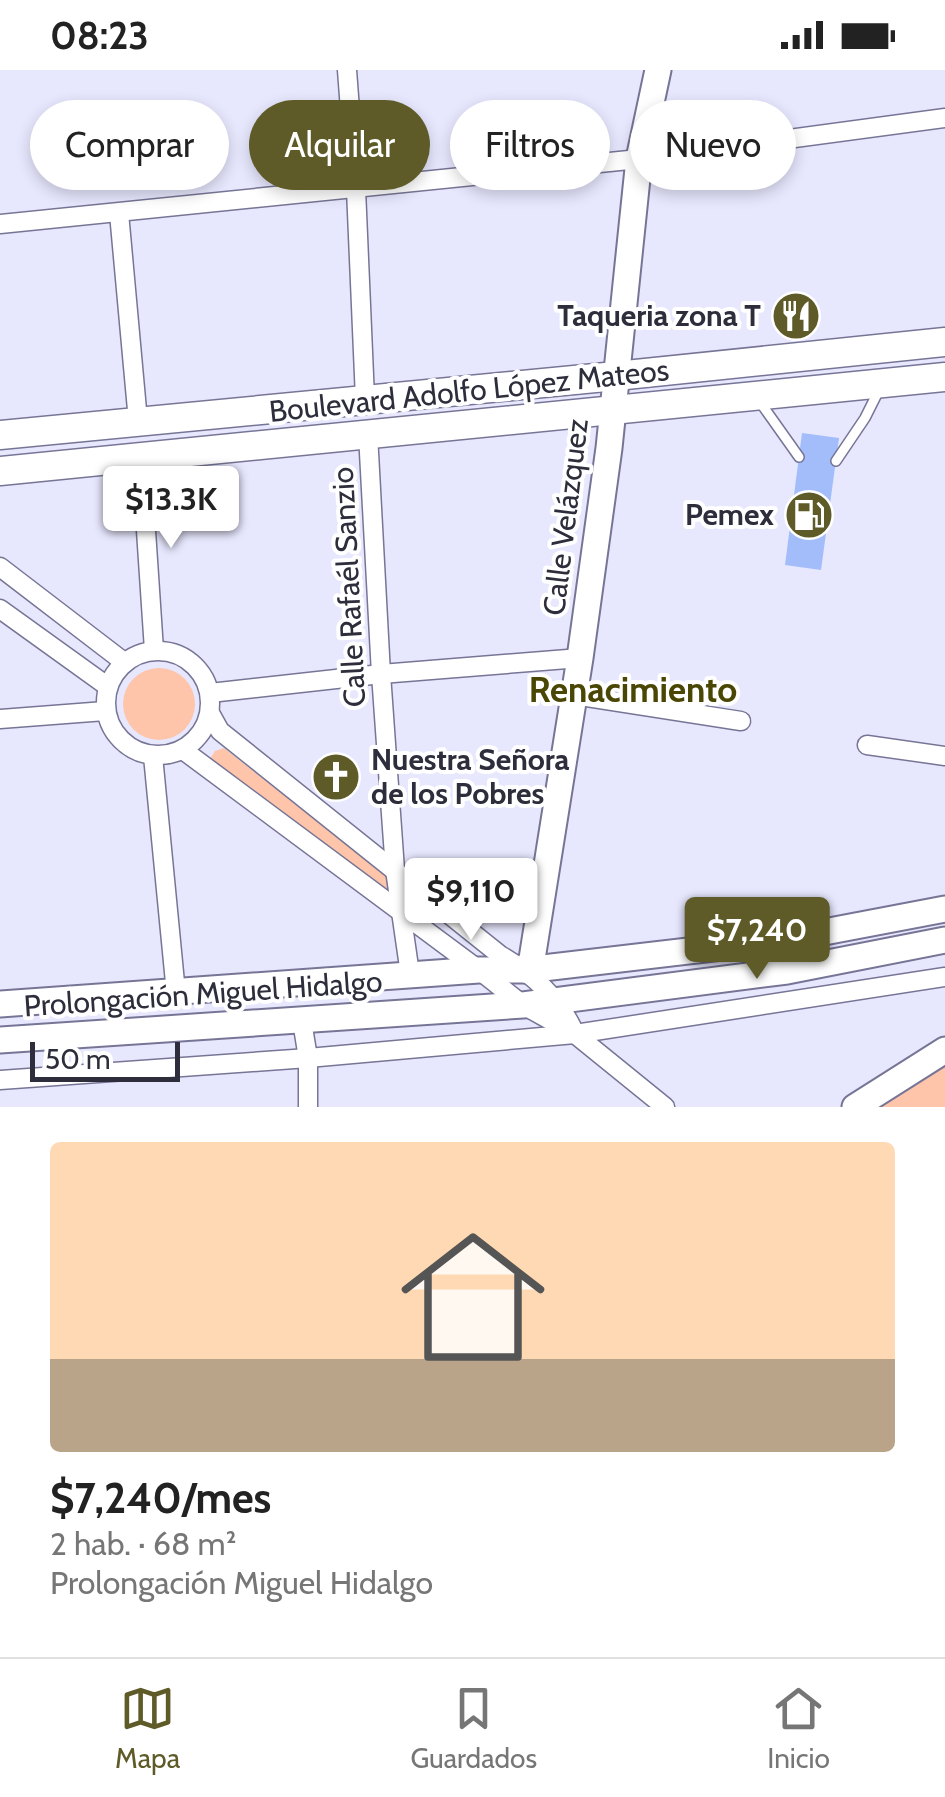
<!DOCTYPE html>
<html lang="es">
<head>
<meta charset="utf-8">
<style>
	body { margin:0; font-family:Cabin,sans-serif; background:#f2f2f2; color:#222; height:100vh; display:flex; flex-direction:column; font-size:38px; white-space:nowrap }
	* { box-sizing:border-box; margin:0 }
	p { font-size:32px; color:#767676 }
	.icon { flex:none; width:55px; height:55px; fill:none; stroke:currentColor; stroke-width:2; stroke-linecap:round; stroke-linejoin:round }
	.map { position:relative; height:1037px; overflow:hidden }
	.panel { display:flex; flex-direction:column; background:#fff; flex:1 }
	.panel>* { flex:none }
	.top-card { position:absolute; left:30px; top:30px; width:885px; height:90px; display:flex; gap:20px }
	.scale { position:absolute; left:30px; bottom:25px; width:150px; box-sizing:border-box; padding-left:10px; border:5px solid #2d2d3b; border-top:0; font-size:28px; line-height:35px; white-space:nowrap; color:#2d2d3b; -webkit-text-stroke:8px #fff; paint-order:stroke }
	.price { position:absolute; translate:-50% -85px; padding:0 22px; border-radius:10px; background:#fff; color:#222; font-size:32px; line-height:65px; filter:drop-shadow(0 2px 5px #0008) }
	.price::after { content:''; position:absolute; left:50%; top:60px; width:30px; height:22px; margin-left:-15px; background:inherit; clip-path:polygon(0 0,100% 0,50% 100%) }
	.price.active { background:#5e5b28; color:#fff }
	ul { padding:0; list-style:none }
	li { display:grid; align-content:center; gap:20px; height:530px; padding:0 50px }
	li+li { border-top:2px solid #e0e0e0 }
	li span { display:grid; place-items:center; height:310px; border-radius:10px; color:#555 }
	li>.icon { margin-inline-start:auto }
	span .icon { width:180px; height:180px; fill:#fffc; stroke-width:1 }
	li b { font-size:42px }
	.chip { padding:0 35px; border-radius:45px; background:#fff; box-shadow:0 5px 15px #0003; font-size:35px; line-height:90px }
	.chip.active { background:#5e5b28; color:#fff }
	.status { display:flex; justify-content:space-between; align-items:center; height:70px; padding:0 50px; background:#fff; direction:ltr }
	.status svg { height:28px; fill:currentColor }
	.menu { display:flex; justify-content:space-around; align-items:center; height:140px; border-top:2px solid #e0e0e0; background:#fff; font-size:28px; color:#767676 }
	.menu a { display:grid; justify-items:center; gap:5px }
	.menu .active { color:#5e5b28 }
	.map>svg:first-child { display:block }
	.green { fill:#fec5ab }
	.building { fill:#a2bdfa }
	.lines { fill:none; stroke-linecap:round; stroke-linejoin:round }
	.lane-casing { stroke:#767596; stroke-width:12 }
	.street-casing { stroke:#767596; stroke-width:21 }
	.secondary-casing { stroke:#767596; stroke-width:29 }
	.primary-casing { stroke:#767596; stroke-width:31 }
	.lane { stroke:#fff; stroke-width:9 }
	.street { stroke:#fff; stroke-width:18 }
	.secondary { stroke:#fff; stroke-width:25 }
	.primary { stroke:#fff; stroke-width:28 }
	.labels { text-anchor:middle; stroke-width:8; stroke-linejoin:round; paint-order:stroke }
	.poi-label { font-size:30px; font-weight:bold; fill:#2d2d3b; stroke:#fff; text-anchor:end }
	.street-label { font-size:30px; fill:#2d2d3b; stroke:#fff }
	.quarter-label { font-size:35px; font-weight:bold; fill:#4a4603; stroke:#fff }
</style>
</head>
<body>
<div class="status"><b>08:23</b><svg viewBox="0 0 49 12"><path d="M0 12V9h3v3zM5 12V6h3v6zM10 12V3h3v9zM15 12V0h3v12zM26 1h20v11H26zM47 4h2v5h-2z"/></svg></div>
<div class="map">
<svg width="945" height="1037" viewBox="0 0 945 1037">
	<rect width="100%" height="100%" fill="#e7e7fe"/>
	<g class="green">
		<circle cx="159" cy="634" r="36"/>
		<polygon points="224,678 389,808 387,824 210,689 215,681"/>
		<polygon points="945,987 945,1037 864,1037"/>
	</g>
	<polygon class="building" points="802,363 839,368 821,500 785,495"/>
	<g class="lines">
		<g class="lane-casing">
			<g id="lane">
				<polyline points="760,332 799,387"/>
				<polyline points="836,391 865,348 879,320"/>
			</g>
		</g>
		<g class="street-casing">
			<g id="street">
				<polyline points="347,0 356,119 365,329"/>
				<polyline points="119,143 138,351"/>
				<polyline points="0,154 639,89 945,48"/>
				<polyline points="368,364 381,604 395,800 410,904"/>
				<polyline points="141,386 154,580"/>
				<polyline points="0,497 124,592"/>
				<polyline points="0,539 107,616"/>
				<circle cx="158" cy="633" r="52"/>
				<polyline points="210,623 381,604 580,588"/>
				<polyline points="574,625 741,651"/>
				<path d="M210 643 220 661 500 885C533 904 560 928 575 964"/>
				<polyline points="0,649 105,641"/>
				<polyline points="867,675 945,686"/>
				<polyline points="183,680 479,900 523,935 575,964 665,1037"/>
				<polyline points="153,686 176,923"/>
				<polyline points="302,951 308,988 308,1037"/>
				<polyline points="0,1010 308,988 575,964 945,907"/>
			</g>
		</g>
		<g class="secondary-casing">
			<g id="secondary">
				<polyline points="526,900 532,889 580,588 609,378 639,89 658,0"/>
				<polyline points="0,934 479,900 526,900 782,870 945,839"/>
				<polyline points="0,970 523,935 787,901 945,870"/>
				<polyline points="855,1037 945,980"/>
			</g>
		</g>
		<g class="primary-casing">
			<g id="primary">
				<polyline points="0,365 616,306 945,272"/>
				<polyline points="0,401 945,307"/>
			</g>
		</g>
		<use href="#lane" class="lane"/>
		<use href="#street" class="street"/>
		<use href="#secondary" class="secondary"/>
		<use href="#primary" class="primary"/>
	</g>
	<defs>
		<g id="restaurant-disc" transform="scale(2.5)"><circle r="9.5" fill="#5e5b28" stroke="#fff"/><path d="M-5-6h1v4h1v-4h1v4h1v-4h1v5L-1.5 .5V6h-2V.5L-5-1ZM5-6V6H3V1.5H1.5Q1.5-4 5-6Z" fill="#fff"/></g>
		<g id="fuel-disc" transform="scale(2.5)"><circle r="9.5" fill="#5e5b28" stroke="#fff"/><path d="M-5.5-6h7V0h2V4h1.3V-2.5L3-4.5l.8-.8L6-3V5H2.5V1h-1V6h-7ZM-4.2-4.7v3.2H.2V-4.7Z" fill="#fff"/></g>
		<g id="church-disc" transform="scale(2.5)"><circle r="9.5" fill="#5e5b28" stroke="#fff"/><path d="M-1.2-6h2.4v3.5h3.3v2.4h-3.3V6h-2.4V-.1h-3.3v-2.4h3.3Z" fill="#fff"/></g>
	</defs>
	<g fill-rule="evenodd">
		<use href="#restaurant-disc" x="796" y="246"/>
		<use href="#fuel-disc" x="809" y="445"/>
		<use href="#church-disc" x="336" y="707"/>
	</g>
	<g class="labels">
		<g class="poi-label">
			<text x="761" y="256">Taqueria zona T</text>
			<text x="774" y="455">Pemex</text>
			<text x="371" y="700" text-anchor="start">Nuestra Señora<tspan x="371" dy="34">de los Pobres</tspan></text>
		</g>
		<g class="street-label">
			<text transform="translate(469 321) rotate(-6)" y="10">Boulevard Adolfo López Mateos</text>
			<text transform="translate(566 447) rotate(-83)" y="10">Calle Velázquez</text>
			<text transform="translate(349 517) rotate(-93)" y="10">Calle Rafaél Sanzio</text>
			<text transform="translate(203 924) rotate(-4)" y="10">Prolongación Miguel Hidalgo</text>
		</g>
		<g class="quarter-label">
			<text x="633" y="632">Renacimiento</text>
		</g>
	</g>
</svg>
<div class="scale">50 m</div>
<b class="price" style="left:171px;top:481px">$13.3K</b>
<b class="price" style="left:471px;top:873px">$9,110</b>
<b class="price active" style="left:757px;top:912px">$7,240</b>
<div class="top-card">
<a class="chip">Comprar</a>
<a class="chip active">Alquilar</a>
<a class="chip">Filtros</a>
<a class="chip">Nuevo</a>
</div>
</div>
<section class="panel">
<ul>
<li><span style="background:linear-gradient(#ffd9b3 70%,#b9a48a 0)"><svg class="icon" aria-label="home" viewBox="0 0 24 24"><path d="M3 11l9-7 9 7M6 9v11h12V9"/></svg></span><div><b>$7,240/mes</b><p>2 hab. · 68 m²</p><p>Prolongación Miguel Hidalgo</p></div></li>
</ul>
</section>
<nav class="menu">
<a class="active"><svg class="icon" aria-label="map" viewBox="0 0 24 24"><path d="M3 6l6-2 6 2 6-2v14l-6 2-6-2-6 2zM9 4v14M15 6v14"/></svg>Mapa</a>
<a><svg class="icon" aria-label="saved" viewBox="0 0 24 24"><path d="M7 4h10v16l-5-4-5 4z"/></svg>Guardados</a>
<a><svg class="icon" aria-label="home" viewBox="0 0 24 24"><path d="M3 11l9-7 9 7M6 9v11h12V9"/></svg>Inicio</a>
</nav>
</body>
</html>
